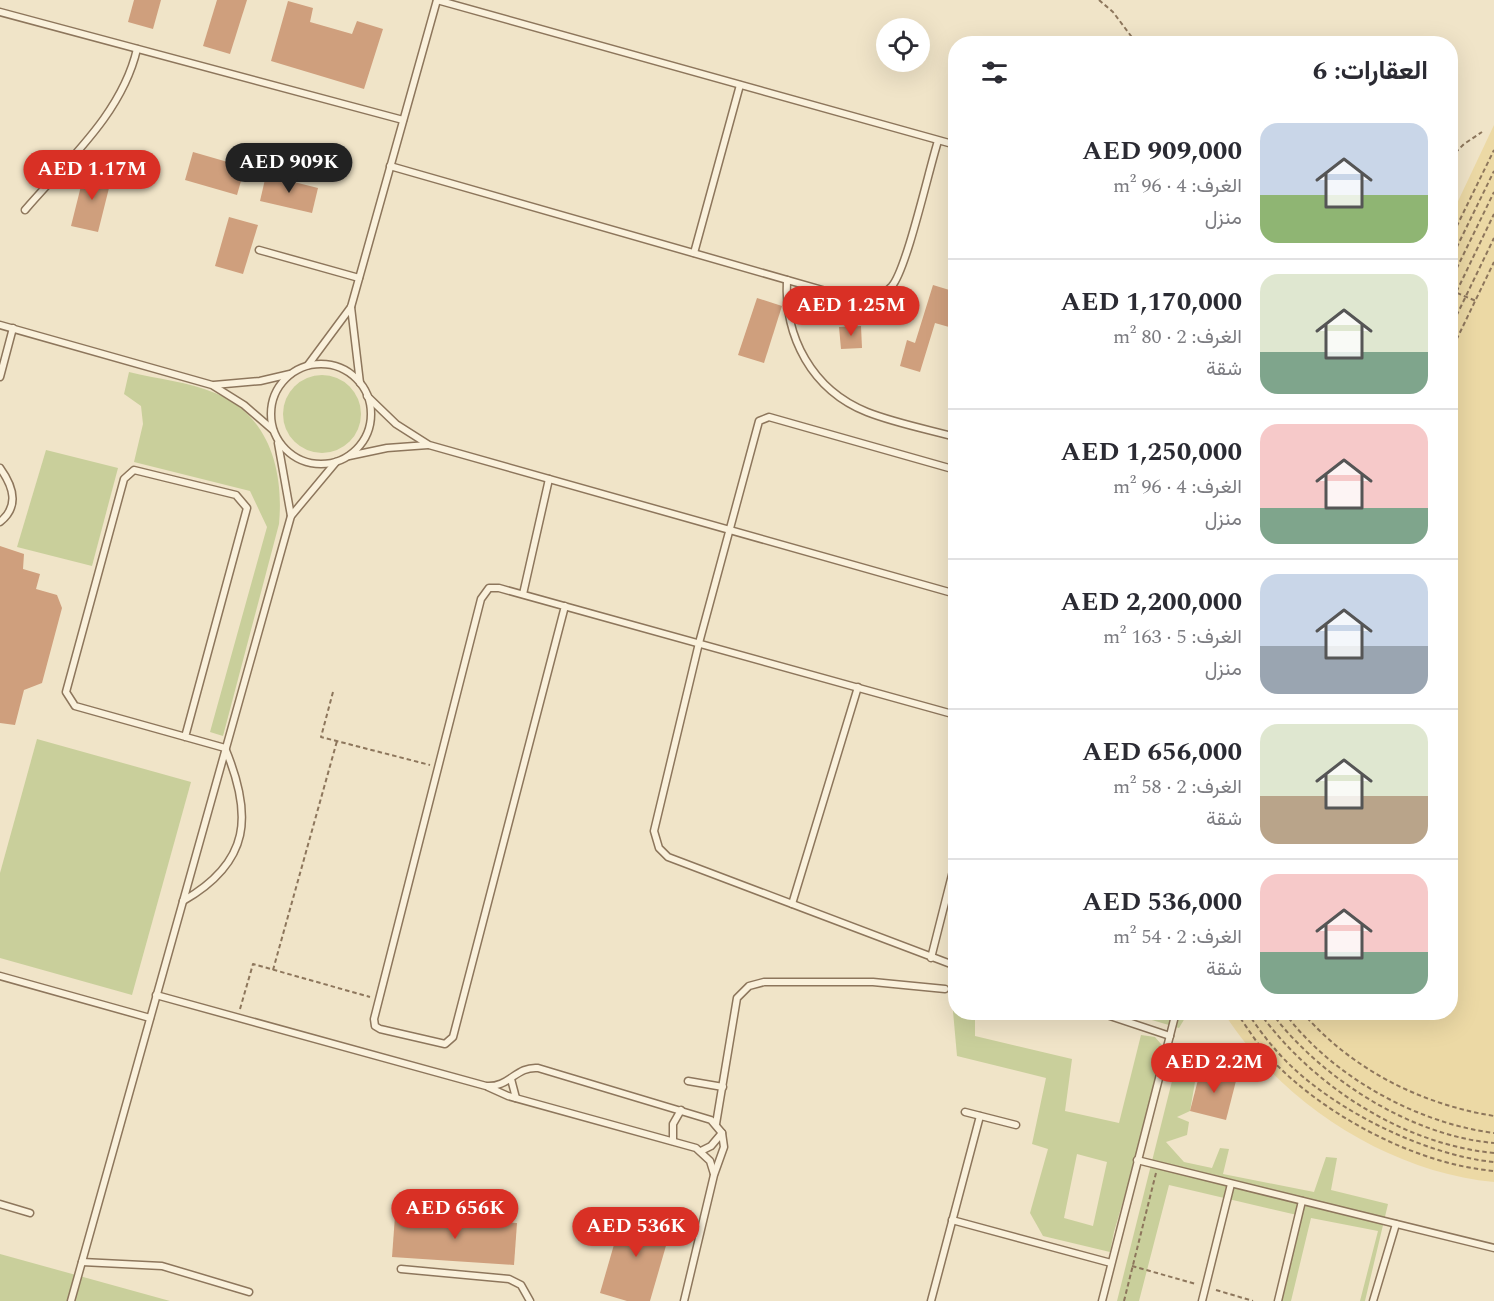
<!DOCTYPE html>
<html lang="ar">
<head>
<meta charset="utf-8">
<style>
	body { margin:0; font-family:Spectral,Vazirmatn,serif; background:#f7f7f7; color:#2b2b33; direction:rtl; height:100vh; display:flex; flex-direction:column; font-size:22px; white-space:nowrap }
	* { box-sizing:border-box; margin:0 }
	p { font-size:20px; color:#7c7c81 }
	.icon { flex:none; width:33px; height:33px; fill:none; stroke:currentColor; stroke-width:2; stroke-linecap:round; stroke-linejoin:round }
	.map { position:relative; flex:1; overflow:hidden; direction:ltr }
	.panel { position:absolute; left:948px; top:36px; width:510px; height:984px; display:flex; flex-direction:column; background:#fff; border-radius:24px; box-shadow:0 6px 24px #0002; direction:rtl }
	.panel>* { flex:none }
	.controls { position:absolute; left:876px; top:18px; display:grid; gap:12px }
	.controls a { display:grid; place-items:center; width:54px; height:54px; border-radius:50%; background:#fff; box-shadow:0 6px 24px #0002; font-size:30px }
	.price { position:absolute; translate:-50% -51px; padding:0 14px; border-radius:21px; background:#d93025; color:#fff; font-size:20px; line-height:39px; filter:drop-shadow(0 2px 3px #0008) }
	.price::after { content:''; position:absolute; left:50%; top:36px; width:18px; height:14px; margin-left:-9px; background:inherit; clip-path:polygon(0 0,100% 0,50% 100%) }
	.price.on { background:#222; color:#fff }
	ul { padding:0; list-style:none }
	li { display:flex; align-items:center; gap:18px; height:150px; padding:0 30px }
	li+li { border-top:2px solid #e1e1e2 }
	li span { display:grid; place-items:center; flex:none; width:168px; height:120px; border-radius:18px; color:#555 }
	li>.icon { margin-inline-start:auto }
	span .icon { width:72px; height:72px; fill:#fffc; stroke-width:1 }
	li b { font-size:26px }
	h2 { display:flex; justify-content:space-between; align-items:center; height:72px; padding:0 30px; font-size:26px }
	.map>svg:first-child { display:block }
	.green { fill:#c9cf9b; fill-rule:evenodd }
	.sand { fill:#ecd9a5 }
	.building { fill:#cf9f7d }
	.lines { fill:none; stroke-linecap:round; stroke-linejoin:round }
	.lane-casing { stroke:#8d765c; stroke-width:9 }
	.path { stroke:#8d765c; stroke-width:2; stroke-dasharray:4.5 3; stroke-linecap:butt }
	.lane { stroke:#faf1dc; stroke-width:6 }
</style>
</head>
<body>
<div class="map">
<svg width="1494" height="1301" viewBox="0 0 1494 1301">
	<rect width="100%" height="100%" fill="#f0e4c8"/>
	<g class="green">
		<path d="M129 372C157 379 189 382 215 393 269 415 284 470 279 524L223 736 210 732 267 527 250 491 134 462 143 424 141 406 124 394Z"/>
		<circle cx="322" cy="414" r="39"/>
		<polygon points="46,450 118,468 92,566 17,547"/>
		<polygon points="37,739 191,782 132,995 0,958 0,873"/>
		<path d="M955 987 956 1012 977 1013 975 1015V1036L1072 1059 1065 1111 1119 1123 1141 1035 1155 1037 1167 1051 1114 1232 1110 1252 1043 1236 1030 1213 1048 1149 1032 1144 1046 1078 957 1056 951 989ZM1077 1154 1107 1162 1093 1226 1064 1218Z"/>
		<polygon points="1128,1013 1181,1013 1185,1018 1179,1028"/>
		<polygon points="1172,1081 1195,1082 1190,1111 1177,1117 1189,1122 1187,1135 1166,1142 1184,1162 1212,1168 1220,1148 1229,1149 1223,1174 1314,1192 1326,1157 1337,1158 1331,1190 1388,1204 1365,1301 1360,1301 1378,1231 1311,1218 1291,1301 1275,1301 1297,1215 1169,1185 1139,1301 1117,1301"/>
		<polygon points="0,1254 170,1301 0,1301"/>
	</g>
	<path class="sand" d="M1494 125V1182C1388 1172 1280 1102 1224 1013L1450 1012 1451 216Z"/>
	<g class="building">
		<polygon points="134,0 161,0 153,29 128,22"/>
		<polygon points="217,0 247,0 230,54 203,46"/>
		<polygon points="288,1 313,8 310,22 352,34 357,21 383,29 364,89 271,61"/>
		<polygon points="193,152 245,167 237,195 185,180"/>
		<polygon points="85,170 112,176 98,232 71,226"/>
		<polygon points="266,175 318,188 312,213 260,201"/>
		<polygon points="229,217 258,225 243,274 215,266"/>
		<polygon points="933,285 956,292 956,329 935,323 920,372 900,366 907,340 915,343"/>
		<polygon points="757,298 782,306 764,363 738,355"/>
		<polygon points="861,326 862,348 841,349 839,327"/>
		<polygon points="0,546 24,554 23,569 40,574 36,589 57,595 62,608 42,683 24,690 15,725 0,723"/>
		<polygon points="1201,1068 1237,1077 1226,1120 1190,1111"/>
		<polygon points="624,1210 672,1225 650,1301 627,1301 600,1293"/>
		<polygon points="395,1216 517,1223 514,1265 392,1257"/>
	</g>
	<g class="lines">
		<g class="lane-casing">
			<g id="lane">
				<polyline points="437,0 956,145"/>
				<polyline points="0,12 403,120"/>
				<path d="M390 166 850 298C865 301 881 298 892 286 907 268 929 169 938 141"/>
				<path d="M25 210C67 161 122 114 137 49"/>
				<polyline points="259,250 359,278"/>
				<polyline points="694,253 740,85"/>
				<path d="M787 280C784 337 812 390 867 412 895 423 926 429 956 437"/>
				<polyline points="351,307 360,383"/>
				<polyline points="0,325 212,385 244,405 273,430"/>
				<circle cx="321" cy="414" r="50"/>
				<polyline points="308,365 351,307 437,0"/>
				<polyline points="0,377 13,328"/>
				<polyline points="214,385 260,381 290,374"/>
				<polyline points="367,396 396,424 429,445 956,594"/>
				<polyline points="278,443 291,516"/>
				<polyline points="349,456 387,448 428,445"/>
				<path d="M0 468C13 486 20 506 0 522"/>
				<polyline points="956,470 769,417 759,421 699,643 654,831 659,848 668,857 956,966"/>
				<polyline points="523,594 549,479"/>
				<polyline points="565,606 453,1037 445,1044 380,1029 375,1026 374,1019 481,599 489,588 499,588 956,715"/>
				<path d="M183 901C251 862 253 815 225 748L75 706 66 692 124 479 134 470 236 495 247 508 185 737"/>
				<polyline points="792,904 858,687"/>
				<polyline points="931,958 956,859"/>
				<polyline points="0,976 150,1018"/>
				<path d="M156 995 486 1086C509 1088 516 1066 538 1068L711 1120 722 1133 724 1147 714 1175 684 1301"/>
				<polyline points="1098,1012 1170,1036"/>
				<polyline points="511,1079 516,1098"/>
				<polyline points="688,1081 723,1087"/>
				<polyline points="488,1087 508,1096 696,1148 710,1161 714,1174"/>
				<polyline points="965,1112 1016,1125"/>
				<polyline points="716,1124 737,998 749,986 764,982 873,982 945,989"/>
				<polyline points="673,1141 673,1124 681,1110"/>
				<polyline points="701,1151 711,1146 722,1133"/>
				<polyline points="1137,1160 1494,1248"/>
				<polyline points="0,1204 30,1213"/>
				<polyline points="952,1220 1111,1263"/>
				<polyline points="82,1262 162,1266 249,1292"/>
				<polyline points="401,1269 509,1279 521,1285 530,1301"/>
				<polyline points="71,1301 291,516 336,462"/>
				<polyline points="931,1301 980,1116"/>
				<polyline points="1102,1301 1176,1012"/>
				<polyline points="1202,1301 1231,1184"/>
				<polyline points="1278,1301 1302,1201"/>
				<polyline points="1373,1301 1396,1224"/>
			</g>
		</g>
		<g class="path">
			<polyline points="1099,0 1113,12 1137,44"/>
			<polyline points="1450,158 1464,144 1482,132"/>
			<polyline points="1450,240 1494,150"/>
			<polyline points="956,247 953,257 956,263"/>
			<polyline points="1450,261 1494,171"/>
			<polyline points="1450,282 1494,192"/>
			<polyline points="1450,290 1476,301"/>
			<polyline points="1450,305 1494,214"/>
			<polyline points="1450,329 1494,238"/>
			<polyline points="1450,353 1494,262"/>
			<polyline points="333,692 321,737 430,765"/>
			<polyline points="273,970 337,741"/>
			<polyline points="240,1009 253,964 370,997"/>
			<path d="M1236 1012C1247 1027 1257 1044 1269 1057 1323 1115 1415 1164 1494 1171"/>
			<path d="M1247 1012C1256 1025 1265 1038 1275 1049 1322 1105 1422 1155 1494 1162"/>
			<path d="M1259 1012C1313 1086 1402 1144 1494 1153"/>
			<path d="M1271 1012C1320 1078 1411 1136 1494 1143"/>
			<path d="M1284 1012C1331 1076 1416 1123 1494 1133"/>
			<path d="M1302 1012C1351 1069 1420 1104 1494 1116"/>
			<polyline points="1132,1266 1196,1284"/>
			<polyline points="1216,1290 1253,1301"/>
			<polyline points="1124,1301 1156,1173"/>
		</g>
		<use href="#lane" class="lane"/>
	</g>
</svg>
<div class="controls">
<a><svg class="icon" aria-label="locate" viewBox="0 0 24 24"><circle cx="12" cy="12" r="6"/><path d="M12 2v4M12 18v4M2 12h4M18 12h4"/></svg></a>
</div>
<b class="price on" style="left:289px;top:194px">AED 909K</b>
<b class="price" style="left:92px;top:201px">AED 1.17M</b>
<b class="price" style="left:851px;top:337px">AED 1.25M</b>
<b class="price" style="left:1214px;top:1094px">AED 2.2M</b>
<b class="price" style="left:455px;top:1240px">AED 656K</b>
<b class="price" style="left:636px;top:1258px">AED 536K</b>
<section class="panel">
<h2>العقارات: 6<svg class="icon" aria-label="filters" viewBox="0 0 24 24"><path d="M4 7h16M4 17h16"/><circle cx="9" cy="7" r="2"/><circle cx="15" cy="17" r="2"/></svg></h2>
<ul>
<li><span style="background:linear-gradient(#c9d6e8 60%,#8fb573 0)"><svg class="icon" aria-label="home" viewBox="0 0 24 24"><path d="M3 11l9-7 9 7M6 9v11h12V9"/></svg></span><div><b>AED 909,000</b><p>الغرف: 4 · 96 m²</p><p>منزل</p></div></li>
<li><span style="background:linear-gradient(#dfe7d0 65%,#7fa58c 0)"><svg class="icon" aria-label="home" viewBox="0 0 24 24"><path d="M3 11l9-7 9 7M6 9v11h12V9"/></svg></span><div><b>AED 1,170,000</b><p>الغرف: 2 · 80 m²</p><p>شقة</p></div></li>
<li><span style="background:linear-gradient(#f6c9c9 70%,#7fa58c 0)"><svg class="icon" aria-label="home" viewBox="0 0 24 24"><path d="M3 11l9-7 9 7M6 9v11h12V9"/></svg></span><div><b>AED 1,250,000</b><p>الغرف: 4 · 96 m²</p><p>منزل</p></div></li>
<li><span style="background:linear-gradient(#c9d6e8 60%,#9aa5b1 0)"><svg class="icon" aria-label="home" viewBox="0 0 24 24"><path d="M3 11l9-7 9 7M6 9v11h12V9"/></svg></span><div><b>AED 2,200,000</b><p>الغرف: 5 · 163 m²</p><p>منزل</p></div></li>
<li><span style="background:linear-gradient(#dfe7d0 60%,#b9a48a 0)"><svg class="icon" aria-label="home" viewBox="0 0 24 24"><path d="M3 11l9-7 9 7M6 9v11h12V9"/></svg></span><div><b>AED 656,000</b><p>الغرف: 2 · 58 m²</p><p>شقة</p></div></li>
<li><span style="background:linear-gradient(#f6c9c9 65%,#7fa58c 0)"><svg class="icon" aria-label="home" viewBox="0 0 24 24"><path d="M3 11l9-7 9 7M6 9v11h12V9"/></svg></span><div><b>AED 536,000</b><p>الغرف: 2 · 54 m²</p><p>شقة</p></div></li>
</ul>
</section>
</div>
</body>
</html>
